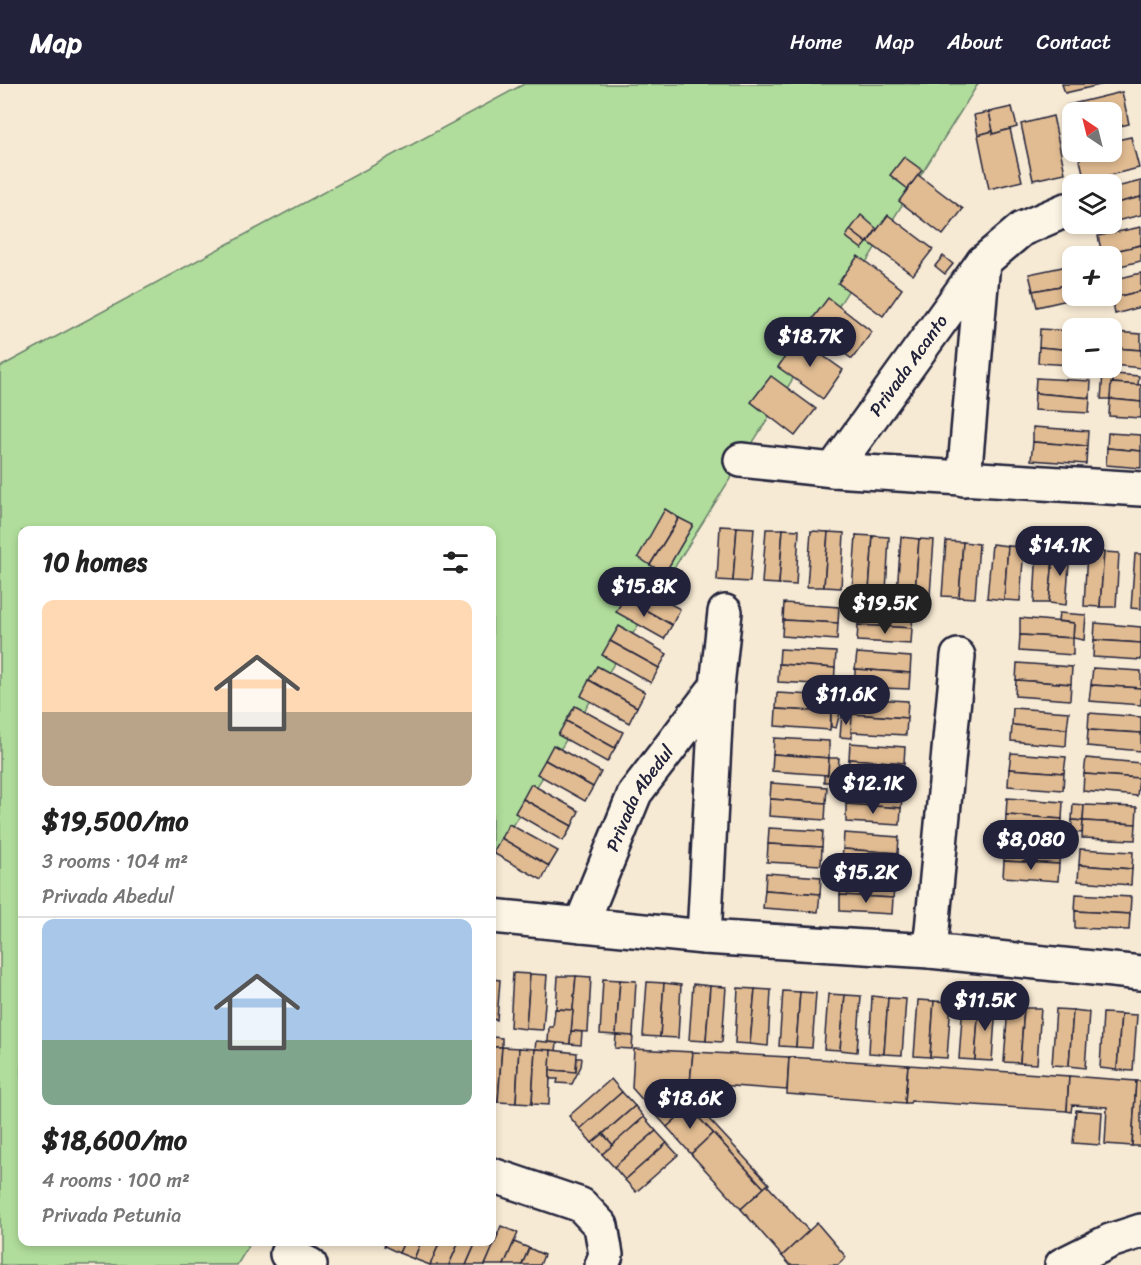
<!DOCTYPE html>
<html lang="en">
<head>
<meta charset="utf-8">
<style>
	body { margin:0; font-family:Sriracha,sans-serif; background:#f6f6f6; color:#222; height:100vh; display:flex; flex-direction:column; font-size:22px; white-space:nowrap }
	* { box-sizing:border-box; margin:0 }
	p { font-size:20px; color:#767676 }
	.icon { flex:none; width:33px; height:33px; fill:none; stroke:currentColor; stroke-width:2; stroke-linecap:round; stroke-linejoin:round }
	.map { position:relative; flex:1; overflow:hidden }
	.sheet { position:absolute; left:18px; top:442px; width:478px; height:720px; display:flex; flex-direction:column; background:#fff; border-radius:12px; box-shadow:0 3px 9px #0003 }
	.sheet>* { flex:none }
	.needle { width:39px; rotate:325deg }
	.tools { position:absolute; left:1062px; top:18px; display:grid; gap:12px }
	.tools a { display:grid; place-items:center; width:60px; height:60px; border-radius:12px; background:#fff; box-shadow:0 3px 9px #0003; font-size:30px }
	.price { position:absolute; translate:-50% -51px; padding:0 14px; border-radius:21px; background:#22223b; color:#fff; font-size:20px; line-height:39px; filter:drop-shadow(0 2px 3px #0008) }
	.price::after { content:''; position:absolute; left:50%; top:36px; width:18px; height:14px; margin-left:-9px; background:inherit; clip-path:polygon(0 0,100% 0,50% 100%) }
	.price.on { background:#222; color:#fff }
	ul { padding:0; list-style:none }
	li { display:grid; align-content:center; gap:12px; height:318px; padding:0 24px }
	li+li { border-top:2px solid #e0e0e0 }
	li span { display:grid; place-items:center; height:186px; border-radius:12px; color:#555 }
	li>.icon { margin-inline-start:auto }
	span .icon { width:108px; height:108px; fill:#fffc; stroke-width:1 }
	li b { font-size:26px }
	h2 { display:flex; justify-content:space-between; align-items:center; height:72px; padding:0 24px; font-size:26px }
	header { display:flex; align-items:center; gap:36px; box-sizing:border-box; height:84px; padding:0 30px; background:#22223b; color:#fff }
	header strong { font-size:28px }
	nav { display:flex; gap:33px; margin-inline-start:auto; font-size:21px }
	.map>svg:first-child { display:block }
	.green { fill:#b0dd9b; stroke:#69806b; stroke-width:1.5 }
	.building { fill:#e1bc92; stroke:#22223b; stroke-width:1.5 }
	.lines { fill:none; stroke-linecap:round; stroke-linejoin:round }
	.minor-casing { stroke:#22223b; stroke-width:38 }
	.secondary-casing { stroke:#22223b; stroke-width:38 }
	.minor { stroke:#fcf5e5; stroke-width:33 }
	.secondary { stroke:#fcf5e5; stroke-width:33 }
	.labels { text-anchor:middle; stroke-width:6; stroke-linejoin:round; paint-order:stroke }
	.street-label { font-size:18px; fill:#22223b; stroke:#fcf5e5 }
</style>
</head>
<body>
<header>
<strong>Map</strong>
<nav><a>Home</a><a>Map</a><a>About</a><a>Contact</a></nav>
</header>
<div class="map">
<svg width="1141" height="1181" viewBox="0 0 1141 1181">
	<rect width="100%" height="100%" fill="#f7ead4"/>
	<filter id="ink" filterUnits="userSpaceOnUse"><feTurbulence type="fractalNoise" baseFrequency=".0167" numOctaves="2"/><feDisplacementMap in="SourceGraphic" scale="12" xChannelSelector="R" yChannelSelector="G"/><feConvolveMatrix kernelMatrix="1 2 1 2 8 2 1 2 1" color-interpolation-filters="sRGB"/></filter>
	<g filter="url(#ink)">
		<polygon class="green" points="524,0 978,0 492,774 492,447 22,447 22,1158 251,1158 237,1181 0,1181 0,283"/>
		<g class="building">
			<polygon points="1062,0 1104,0 1065,9"/>
			<polygon points="1122,8 1129,40 1112,44 1112,28 1072,28 1072,41 1068,21"/>
			<polygon points="1012,23 1017,43 993,50 989,28"/>
			<polygon points="989,28 993,47 978,51 974,31"/>
			<polygon points="1053,32 1065,89 1033,96 1021,40"/>
			<polygon points="1010,45 1022,97 989,105 978,51 993,47 993,50"/>
			<polygon points="1131,53 1139,84 1085,97 1078,68 1112,68 1112,57"/>
			<polygon points="904,73 922,86 908,105 890,91"/>
			<polygon points="918,91 963,125 943,151 899,117"/>
			<polygon points="1141,97 1141,113 1112,120 1112,104"/>
			<polygon points="1141,113 1141,131 1112,138 1112,120"/>
			<polygon points="861,131 877,145 867,159 850,146"/>
			<polygon points="888,131 933,165 913,191 868,158"/>
			<polygon points="1141,143 1141,161 1102,170 1098,152"/>
			<polygon points="850,146 867,159 862,165 846,153"/>
			<polygon points="1141,161 1141,177 1112,184 1112,172 1102,172 1102,170"/>
			<polygon points="858,172 902,205 883,232 838,199"/>
			<polygon points="943,172 953,180 945,190 935,182"/>
			<polygon points="1072,181 1072,200 1033,207 1029,190"/>
			<polygon points="1141,189 1141,207 1112,214 1112,196"/>
			<polygon points="1072,200 1072,212 1085,212 1037,223 1033,207"/>
			<polygon points="1141,207 1141,223 1115,230 1112,214"/>
			<polygon points="828,214 872,248 852,275 807,242"/>
			<polygon points="1040,245 1072,247 1072,266 1039,263"/>
			<polygon points="1115,248 1141,250 1141,266 1114,264"/>
			<polygon points="798,254 843,286 823,315 778,283"/>
			<polygon points="1039,263 1072,266 1072,281 1038,279"/>
			<polygon points="1114,264 1141,266 1141,284 1113,281"/>
			<polygon points="1103,289 1114,290 1110,315 1101,315"/>
			<polygon points="1114,290 1139,292 1138,301 1113,299"/>
			<polygon points="771,292 816,325 795,352 751,318"/>
			<polygon points="1036,294 1091,297 1090,314 1035,309"/>
			<polygon points="1111,299 1141,301 1141,318 1110,315"/>
			<polygon points="1035,309 1090,314 1089,329 1034,326"/>
			<polygon points="1110,315 1141,318 1141,334 1109,332"/>
			<polygon points="1033,343 1088,347 1087,362 1033,358"/>
			<polygon points="1108,349 1141,351 1141,367 1107,364"/>
			<polygon points="1033,358 1087,362 1086,380 1031,376"/>
			<polygon points="1107,364 1141,367 1141,384 1106,381"/>
			<polygon points="665,425 679,434 650,481 638,473"/>
			<polygon points="679,434 693,441 665,489 650,481"/>
			<polygon points="720,442 737,443 733,497 717,496"/>
			<polygon points="737,443 754,444 750,498 733,497"/>
			<polygon points="766,445 783,445 779,500 762,499"/>
			<polygon points="783,445 799,446 796,501 779,500"/>
			<polygon points="811,447 828,448 824,503 807,503"/>
			<polygon points="828,448 844,449 841,504 824,503"/>
			<polygon points="856,451 873,452 869,507 852,506"/>
			<polygon points="873,452 889,453 886,508 869,507"/>
			<polygon points="901,453 919,455 915,510 897,508"/>
			<polygon points="919,455 934,456 930,511 915,510"/>
			<polygon points="946,457 963,458 959,513 942,512"/>
			<polygon points="963,458 979,460 975,514 959,513"/>
			<polygon points="992,460 1008,462 1004,516 987,514"/>
			<polygon points="1008,462 1024,463 1020,517 1004,516"/>
			<polygon points="1037,463 1054,464 1049,519 1034,519"/>
			<polygon points="1054,464 1070,465 1066,521 1049,519"/>
			<polygon points="1087,467 1104,468 1100,523 1084,522"/>
			<polygon points="1104,468 1119,469 1116,523 1100,523"/>
			<polygon points="1135,470 1141,470 1141,525 1131,524"/>
			<polygon points="632,499 680,525 672,541 624,514"/>
			<polygon points="624,514 672,541 664,555 616,528"/>
			<polygon points="784,519 839,523 838,539 783,536"/>
			<polygon points="859,524 913,528 912,544 858,541"/>
			<polygon points="1059,529 1086,531 1084,556 1073,554 1074,539 1058,537"/>
			<polygon points="1020,534 1074,539 1073,554 1020,551"/>
			<polygon points="783,536 838,539 837,556 782,552"/>
			<polygon points="1095,539 1141,543 1141,559 1094,556"/>
			<polygon points="858,541 912,544 911,560 857,557"/>
			<polygon points="619,542 667,570 659,584 610,557"/>
			<polygon points="1020,551 1073,554 1073,571 1019,567"/>
			<polygon points="1094,556 1141,559 1141,576 1093,573"/>
			<polygon points="610,557 659,584 651,599 602,571"/>
			<polygon points="780,565 836,568 835,584 779,580"/>
			<polygon points="857,569 911,573 910,589 855,585"/>
			<polygon points="1017,579 1072,583 1071,600 1016,596"/>
			<polygon points="779,580 835,584 834,601 778,598"/>
			<polygon points="597,582 645,608 637,623 589,596"/>
			<polygon points="1093,584 1141,587 1141,604 1091,601"/>
			<polygon points="855,585 910,589 909,605 855,603"/>
			<polygon points="589,596 637,623 629,639 581,612"/>
			<polygon points="1016,596 1071,600 1070,616 1015,612"/>
			<polygon points="1091,601 1141,604 1141,621 1089,617"/>
			<polygon points="777,609 832,612 831,628 776,625"/>
			<polygon points="853,614 908,617 907,634 852,630"/>
			<polygon points="575,622 623,648 615,664 566,637"/>
			<polygon points="1013,624 1069,628 1067,645 1012,641"/>
			<polygon points="776,625 831,628 830,646 775,642"/>
			<polygon points="831,628 840,629 836,644 831,643"/>
			<polygon points="842,629 852,630 852,654 840,653"/>
			<polygon points="1089,629 1141,633 1141,649 1088,646"/>
			<polygon points="852,630 907,634 906,651 851,648"/>
			<polygon points="566,637 615,664 607,678 558,651"/>
			<polygon points="1012,641 1067,645 1066,662 1011,657"/>
			<polygon points="1088,646 1141,649 1141,667 1087,662"/>
			<polygon points="774,654 829,657 829,674 773,670"/>
			<polygon points="850,659 905,663 904,679 849,675"/>
			<polygon points="553,661 601,688 593,703 545,676"/>
			<polygon points="1011,669 1066,673 1064,689 1009,685"/>
			<polygon points="773,670 829,674 828,691 772,687"/>
			<polygon points="829,674 839,674 837,698 824,698 824,691 828,691"/>
			<polygon points="1086,674 1140,679 1139,694 1084,690"/>
			<polygon points="849,675 904,679 902,696 848,692"/>
			<polygon points="545,676 593,703 585,717 537,690"/>
			<polygon points="1009,685 1064,689 1063,706 1008,702"/>
			<polygon points="1084,690 1139,694 1137,712 1083,707"/>
			<polygon points="771,699 827,703 826,719 770,715"/>
			<polygon points="531,700 579,727 572,742 523,715"/>
			<polygon points="847,704 903,707 901,724 846,720"/>
			<polygon points="1007,714 1063,718 1062,735 1006,731"/>
			<polygon points="523,715 572,742 563,757 515,729"/>
			<polygon points="770,715 826,719 825,736 769,732"/>
			<polygon points="846,720 901,724 900,741 846,738"/>
			<polygon points="1073,720 1084,721 1083,737 1072,736"/>
			<polygon points="1084,721 1137,723 1136,740 1083,737"/>
			<polygon points="1006,731 1062,735 1061,754 1005,751"/>
			<polygon points="1072,736 1083,737 1082,749 1071,748"/>
			<polygon points="1083,737 1136,740 1135,756 1082,754"/>
			<polygon points="509,740 558,767 549,782 501,754"/>
			<polygon points="769,744 823,747 822,763 768,760"/>
			<polygon points="844,749 899,753 898,769 843,765"/>
			<polygon points="501,754 549,782 542,796 493,769"/>
			<polygon points="1005,759 1060,762 1059,780 1004,777"/>
			<polygon points="768,760 822,763 821,781 767,778"/>
			<polygon points="843,765 898,769 897,787 841,782"/>
			<polygon points="1080,765 1133,768 1132,785 1079,781"/>
			<polygon points="1004,777 1059,780 1058,797 1003,793"/>
			<polygon points="1079,781 1132,785 1131,801 1078,797"/>
			<polygon points="766,789 821,793 820,810 765,806"/>
			<polygon points="842,794 895,798 893,814 840,811"/>
			<polygon points="765,806 820,810 818,828 763,824"/>
			<polygon points="1076,810 1131,813 1130,830 1075,827"/>
			<polygon points="840,811 893,814 892,830 840,827"/>
			<polygon points="1075,827 1130,830 1129,846 1075,844"/>
			<polygon points="513,889 530,890 526,945 510,943"/>
			<polygon points="530,890 547,891 543,946 526,945"/>
			<polygon points="558,892 576,892 573,926 556,925"/>
			<polygon points="576,892 591,893 588,948 571,947"/>
			<polygon points="492,895 500,896 497,936 492,935"/>
			<polygon points="603,895 620,896 616,951 600,950"/>
			<polygon points="620,896 636,897 633,952 616,951"/>
			<polygon points="647,898 664,899 660,953 643,952"/>
			<polygon points="664,899 681,901 678,954 660,953"/>
			<polygon points="693,900 710,902 706,957 689,956"/>
			<polygon points="710,902 726,903 722,958 706,957"/>
			<polygon points="738,904 755,905 750,960 735,959"/>
			<polygon points="755,905 771,906 768,962 750,960"/>
			<polygon points="783,907 800,908 796,963 779,962"/>
			<polygon points="800,908 816,909 812,964 796,963"/>
			<polygon points="828,910 845,911 840,966 824,965"/>
			<polygon points="845,911 861,912 857,968 840,966"/>
			<polygon points="872,912 888,914 884,970 869,969"/>
			<polygon points="888,914 906,915 902,971 884,970"/>
			<polygon points="918,916 934,917 930,973 914,972"/>
			<polygon points="934,917 951,918 947,974 930,973"/>
			<polygon points="963,919 979,920 975,976 959,975"/>
			<polygon points="979,920 996,921 992,977 975,976"/>
			<polygon points="1008,922 1024,924 1020,979 1004,978"/>
			<polygon points="1024,924 1041,924 1037,980 1020,979"/>
			<polygon points="555,925 573,926 570,960 548,958 549,943 553,943"/>
			<polygon points="1056,925 1073,926 1069,982 1052,981"/>
			<polygon points="1073,926 1089,928 1085,984 1069,982"/>
			<polygon points="1103,929 1121,930 1117,986 1100,984"/>
			<polygon points="1121,930 1137,931 1133,987 1117,986"/>
			<polygon points="571,947 582,948 581,961 570,960"/>
			<polygon points="616,951 633,952 632,965 615,964"/>
			<polygon points="492,953 502,954 502,963 492,963"/>
			<polygon points="536,957 557,959 556,967 535,965"/>
			<polygon points="492,963 502,963 498,1018 492,1017"/>
			<polygon points="502,963 519,964 516,1019 498,1018"/>
			<polygon points="519,964 535,965 532,1020 516,1019"/>
			<polygon points="535,965 551,966 549,1021 532,1020"/>
			<polygon points="634,965 693,968 688,1022 647,1021 632,1004"/>
			<polygon points="551,966 577,969 576,988 550,986"/>
			<polygon points="693,968 789,973 787,1006 690,999"/>
			<polygon points="789,973 908,981 905,1019 787,1010"/>
			<polygon points="577,974 582,974 581,982 572,1000 557,999 558,995 550,995 550,986 576,988"/>
			<polygon points="908,981 1069,992 1067,1027 911,1017 910,1019 905,1019"/>
			<polygon points="1069,992 1136,997 1132,1062 1105,1060 1107,1023 1072,1021 1071,1028 1067,1027"/>
			<polygon points="611,995 622,1008 580,1045 569,1032"/>
			<polygon points="1136,997 1141,997 1141,1062 1132,1062"/>
			<polygon points="622,1008 635,1022 592,1059 580,1045"/>
			<polygon points="694,1019 769,1100 764,1104 713,1049 689,1024"/>
			<polygon points="647,1021 688,1022 689,1023 667,1043"/>
			<polygon points="635,1022 644,1033 613,1061 603,1050"/>
			<polygon points="689,1023 713,1049 691,1070 667,1043"/>
			<polygon points="1076,1026 1102,1028 1100,1061 1073,1059"/>
			<polygon points="644,1033 656,1047 614,1083 602,1070"/>
			<polygon points="656,1047 667,1059 625,1096 614,1083"/>
			<polygon points="713,1049 764,1104 741,1125 691,1070"/>
			<polygon points="603,1050 613,1061 602,1070 592,1059"/>
			<polygon points="667,1059 678,1071 636,1108 625,1096"/>
			<polygon points="767,1101 809,1147 782,1172 741,1125"/>
			<polygon points="817,1139 846,1173 838,1181 790,1181 782,1172"/>
			<polygon points="501,1142 518,1149 504,1181 485,1181"/>
			<polygon points="492,1148 498,1151 485,1181 466,1181 476,1158 492,1158"/>
			<polygon points="386,1158 404,1158 399,1169 384,1162"/>
			<polygon points="404,1158 421,1158 414,1175 399,1169"/>
			<polygon points="421,1158 440,1158 430,1181 414,1175"/>
			<polygon points="440,1158 459,1158 449,1181 430,1181"/>
			<polygon points="459,1158 476,1158 466,1181 449,1181"/>
			<polygon points="514,1158 529,1164 522,1181 504,1181"/>
			<polygon points="529,1164 544,1171 540,1181 522,1181"/>
		</g>
		<g class="lines">
			<g class="minor-casing">
				<g id="minor">
					<polyline points="741,376 833,386 1141,405"/>
					<path id="s1" d="M833 386 983 178 1022 145 1066 126"/>
					<polyline points="964,395 983,178"/>
					<polyline points="492,832 704,853 930,867 1141,889"/>
					<path id="s2" d="M581 841 635 709 717 602 725 528"/>
					<polyline points="704,853 717,602"/>
					<polyline points="930,867 958,572"/>
					<polyline points="492,1091 581,1121 601,1142 606,1171 602,1181"/>
					<polyline points="287,1170 310,1181"/>
				</g>
			</g>
			<g class="secondary-casing">
				<polyline id="secondary" points="1062,1181 1110,1157 1141,1147"/>
			</g>
			<use href="#minor" class="minor"/>
			<use href="#secondary" class="secondary"/>
		</g>
	</g>
	<g class="labels">
		<g class="street-label">
			<text dy="6" stroke="none"><textPath href="#s1" startOffset="129">Privada Acanto</textPath></text>
			<text dy="6" stroke="none"><textPath href="#s2" startOffset="140">Privada Abedul</textPath></text>
		</g>
	</g>
</svg>
<div class="tools">
<a><svg class="needle" viewBox="-14 -14 28 28"><path d="M0-13l5 13h-10z" fill="#e53935"/><path d="M0 13l5-13h-10z" fill="#767676"/></svg></a>
<a><svg class="icon" aria-label="layers" viewBox="0 0 24 24"><path d="M12 4l9 5-9 5-9-5zM3 14l9 5 9-5"/></svg></a>
<a>+</a>
<a>−</a>
</div>
<b class="price" style="left:810px;top:284px">$18.7K</b>
<b class="price" style="left:1060px;top:493px">$14.1K</b>
<b class="price" style="left:644px;top:534px">$15.8K</b>
<b class="price on" style="left:885px;top:551px">$19.5K</b>
<b class="price" style="left:846px;top:642px">$11.6K</b>
<b class="price" style="left:873px;top:731px">$12.1K</b>
<b class="price" style="left:1031px;top:787px">$8,080</b>
<b class="price" style="left:866px;top:820px">$15.2K</b>
<b class="price" style="left:985px;top:948px">$11.5K</b>
<b class="price" style="left:690px;top:1046px">$18.6K</b>
<section class="sheet">
<h2>10 homes<svg class="icon" aria-label="filters" viewBox="0 0 24 24"><path d="M4 7h16M4 17h16"/><circle cx="9" cy="7" r="2"/><circle cx="15" cy="17" r="2"/></svg></h2>
<ul>
<li><span style="background:linear-gradient(#ffd9b3 60%,#b9a48a 0)"><svg class="icon" aria-label="home" viewBox="0 0 24 24"><path d="M3 11l9-7 9 7M6 9v11h12V9"/></svg></span><div><b>$19,500/mo</b><p>3 rooms · 104 m²</p><p>Privada Abedul</p></div></li>
<li><span style="background:linear-gradient(#a9c7e8 65%,#7fa58c 0)"><svg class="icon" aria-label="home" viewBox="0 0 24 24"><path d="M3 11l9-7 9 7M6 9v11h12V9"/></svg></span><div><b>$18,600/mo</b><p>4 rooms · 100 m²</p><p>Privada Petunia</p></div></li>
</ul>
</section>
</div>
</body>
</html>
